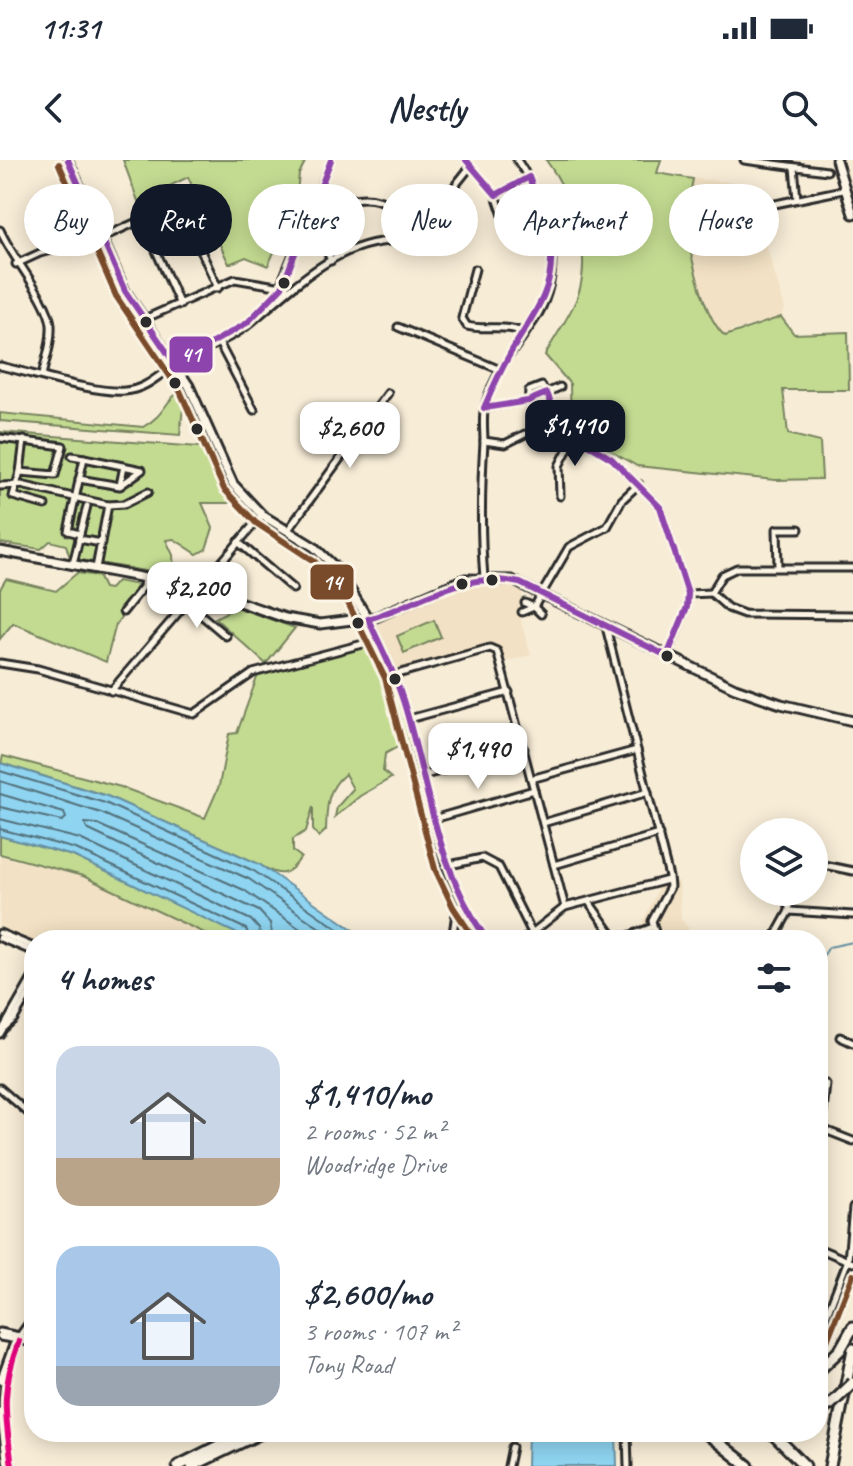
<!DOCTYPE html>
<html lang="en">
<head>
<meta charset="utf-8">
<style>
	body { margin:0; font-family:Caveat,sans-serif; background:#f2f2f3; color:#1f2937; height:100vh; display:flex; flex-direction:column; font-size:30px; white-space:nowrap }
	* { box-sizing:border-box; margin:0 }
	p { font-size:26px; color:#747a83 }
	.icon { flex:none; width:44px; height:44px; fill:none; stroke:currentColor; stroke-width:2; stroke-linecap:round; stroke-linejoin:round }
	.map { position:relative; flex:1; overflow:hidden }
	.details { position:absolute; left:24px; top:770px; width:804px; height:512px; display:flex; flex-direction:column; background:#fff; border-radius:32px; box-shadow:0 4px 20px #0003 }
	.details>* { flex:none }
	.top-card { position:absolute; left:24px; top:24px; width:806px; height:72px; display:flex; gap:16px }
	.buttons { position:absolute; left:740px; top:658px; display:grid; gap:16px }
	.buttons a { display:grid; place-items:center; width:88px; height:88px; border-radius:50%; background:#fff; box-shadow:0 4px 20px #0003; font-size:40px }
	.price { position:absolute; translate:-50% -68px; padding:0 18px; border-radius:16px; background:#fff; color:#222; font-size:26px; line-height:52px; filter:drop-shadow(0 2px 4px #0008) }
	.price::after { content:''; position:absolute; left:50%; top:48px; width:24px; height:18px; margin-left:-12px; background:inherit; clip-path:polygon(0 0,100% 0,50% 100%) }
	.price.selected { background:#111827; color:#fff }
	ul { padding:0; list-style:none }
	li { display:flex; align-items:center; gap:24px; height:200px; padding:0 32px }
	li span { display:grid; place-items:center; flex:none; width:224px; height:160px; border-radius:24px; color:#555 }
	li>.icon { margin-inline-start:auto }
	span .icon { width:96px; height:96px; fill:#fffc; stroke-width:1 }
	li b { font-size:34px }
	h2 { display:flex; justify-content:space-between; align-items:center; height:96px; padding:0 32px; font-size:34px }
	.tag { padding:0 28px; border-radius:36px; background:#fff; box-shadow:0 4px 20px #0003; font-size:28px; line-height:72px }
	.tag.selected { background:#111827; color:#fff }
	.status { display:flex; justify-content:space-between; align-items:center; height:56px; padding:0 40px; background:#fff; direction:ltr }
	.status svg { height:22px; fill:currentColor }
	header { display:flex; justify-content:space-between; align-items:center; height:104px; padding:0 32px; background:#fff; font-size:36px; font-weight:600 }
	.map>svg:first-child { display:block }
	.built { fill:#f2e1c4 }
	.green { fill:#c3db91; stroke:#77835e; stroke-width:2 }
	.water { fill:#8fd4f1; stroke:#6790a2; stroke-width:2 }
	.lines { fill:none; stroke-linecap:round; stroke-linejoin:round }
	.shore { stroke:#536f7a; stroke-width:2 }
	.stream { stroke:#6790a2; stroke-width:2 }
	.minor-casing { stroke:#2b2b2b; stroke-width:11 }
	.major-casing { stroke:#2b2b2b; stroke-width:13 }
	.highway-casing { stroke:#2b2b2b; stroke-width:15 }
	.minor { stroke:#fcf5e5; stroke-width:5 }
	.major { stroke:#fcf5e5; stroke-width:7 }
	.highway { stroke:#fcf5e5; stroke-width:9 }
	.highway-bridge-casing { stroke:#2b2b2b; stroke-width:15; stroke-linecap:butt }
	.highway-bridge { stroke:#fcf5e5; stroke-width:9 }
	.bus-1-casing { stroke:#fcf5e5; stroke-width:12 }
	.bus-2-casing { stroke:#fcf5e5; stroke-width:12 }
	.bus-3-casing { stroke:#fcf5e5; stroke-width:12 }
	.bus-1 { stroke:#8e44ad; stroke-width:6 }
	.bus-2 { stroke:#7a4b2a; stroke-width:6 }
	.bus-3 { stroke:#e5007d; stroke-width:6 }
	.bus-dot { fill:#2b2b2b; stroke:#fcf5e5; stroke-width:3 }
	.line-badge { stroke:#fcf5e5; stroke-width:3 }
	.badge-label { font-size:22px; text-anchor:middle; font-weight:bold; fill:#fff }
</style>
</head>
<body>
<div class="status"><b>11:31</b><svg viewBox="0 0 49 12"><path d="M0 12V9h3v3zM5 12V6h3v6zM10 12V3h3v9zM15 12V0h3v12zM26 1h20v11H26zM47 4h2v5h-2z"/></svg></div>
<header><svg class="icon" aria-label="back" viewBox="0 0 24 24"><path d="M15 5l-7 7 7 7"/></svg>Nestly<svg class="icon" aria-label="search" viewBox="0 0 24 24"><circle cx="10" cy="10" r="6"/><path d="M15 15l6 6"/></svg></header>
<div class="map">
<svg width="853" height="1306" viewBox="0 0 853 1306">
	<rect width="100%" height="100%" fill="#f7ecd6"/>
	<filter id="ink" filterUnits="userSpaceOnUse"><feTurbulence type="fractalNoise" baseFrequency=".0125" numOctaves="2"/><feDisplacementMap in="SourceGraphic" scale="16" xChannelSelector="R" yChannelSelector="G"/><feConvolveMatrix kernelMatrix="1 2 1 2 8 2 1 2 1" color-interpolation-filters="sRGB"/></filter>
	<g filter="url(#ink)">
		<g class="built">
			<polygon points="693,19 730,22 743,32 746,45 761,68 785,149 781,157 734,170 726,177 717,170 699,122 682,54 687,49"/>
			<polygon points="454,422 522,424 521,462 531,495 500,503 494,488 394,515 368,459"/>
			<polygon points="0,696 83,716 219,780 34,780 34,785 0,771"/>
			<polygon points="679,721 681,759 697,780 635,780 660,724"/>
		</g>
		<g class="green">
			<polygon points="123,0 306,0 299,14 296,41 268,106 246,97 229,104 188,17 138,41"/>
			<path d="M546 0H661L657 13 693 19 687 49 682 54C690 86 701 156 725 176L781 157 794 174 848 172 849 230H783L788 274 820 282 822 319 775 320 637 306 571 269 570 224 545 195C555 176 571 155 578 135 593 91 572 35 546 0Z"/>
			<path d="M181 230 184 238 180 275 0 261V253L143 267C166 254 162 244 181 230Z"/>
			<polygon points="0,272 212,288 240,343 202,343 213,368 206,389 197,394 174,379 166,380 173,395 174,416 70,398 66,385 50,381 41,389 0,383"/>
			<polygon points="77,413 98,416 104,428 110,429 117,421 144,426 116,464 106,502 13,463 0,479 0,429 6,419 56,431"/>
			<polygon points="236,447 295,468 266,504 215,458"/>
			<polygon points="434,460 441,477 404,493 397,476"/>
			<path d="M366 483 373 494 381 491 394 515 414 582 408 588 403 584 385 594 383 611 391 618 360 636 335 657 337 647 353 629 345 614C326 630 327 646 326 670L319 677 313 670V647L306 671 293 679V691L301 697C288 718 278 717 259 704L107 636 1 603 3 596 121 627 205 658 219 626 229 574 237 573 259 512Z"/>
			<polygon points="0,676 73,696 252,780 219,780 83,716 0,694"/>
		</g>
		<g class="water">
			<polygon points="0,603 107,636 259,704 368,780 250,780 73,696 0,676"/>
			<polygon points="528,1272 616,1272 617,1306 527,1306"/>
		</g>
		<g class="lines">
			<g class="shore">
				<polyline points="0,611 105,643 254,711 354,780"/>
				<polyline points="0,621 101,653 249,719 337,780"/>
				<polyline points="0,634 64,653 66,658 62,661 0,647"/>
				<polyline points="0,659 80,679 251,760 259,769 261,780"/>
				<polyline points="0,669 76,689 246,769 251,780"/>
				<polyline points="273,780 270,763 259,751 87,669 85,663 97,664 244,730 316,780"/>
			</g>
			<polyline class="stream" points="818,804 829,787 853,782"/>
			<g class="minor-casing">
				<g id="minor">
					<polyline points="466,0 496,35 509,73"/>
					<polyline points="744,0 827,11"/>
					<polyline points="794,7 797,39"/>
					<polyline points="496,35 529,17"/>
					<polyline points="448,47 454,27 470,7"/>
					<polyline points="746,50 843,30"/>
					<polyline points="142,59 180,145"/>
					<path d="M0 70C12 98 49 140 51 165 52 182 46 199 42 215"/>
					<polyline points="16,104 40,93 101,78 179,43 218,128"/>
					<path d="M475 109 462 158 467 166C486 171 509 163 525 174"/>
					<polyline points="276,136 331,0"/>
					<polyline points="142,160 235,119 282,127"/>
					<polyline points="398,167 498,209"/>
					<polyline points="218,181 254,250"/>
					<path d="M0 206C32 213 96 234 125 231 148 229 160 213 178 203 200 190 228 181 248 165 294 127 340 77 404 81L402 55C385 37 360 32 338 46L324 84 331 101"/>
					<polyline points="528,241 529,231 542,226 558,260 574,276 612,299 660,347 688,434 687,447 668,495"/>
					<polyline points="485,248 528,241 560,227"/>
					<polyline points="0,278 63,286 55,315 20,312 13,336 45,345"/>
					<polyline points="484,281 505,284 525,274"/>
					<polyline points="72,296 84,298 68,371 80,374 87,346"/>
					<polyline points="20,312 24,280"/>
					<polyline points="79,319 120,326 142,310 84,298"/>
					<polyline points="120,325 124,306"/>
					<polyline points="0,326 21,325 108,345 96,408"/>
					<polyline points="560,336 559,306 574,277"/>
					<polyline points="108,345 124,344 148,332"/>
					<polyline points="288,370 388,233"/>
					<polyline points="80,374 79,379 101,383"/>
					<polyline points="238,382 293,429"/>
					<polyline points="73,404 79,379"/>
					<polyline points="778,407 777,369 799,369"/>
					<path d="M484 417C480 371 481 327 484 282 484 270 482 257 485 245 495 211 515 189 534 161 568 110 549 47 517 0"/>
					<polyline points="711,433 722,415 737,408 853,408"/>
					<polyline points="711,433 728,448 744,454 853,455"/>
					<polyline points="688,434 711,433"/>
					<polyline points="186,442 226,476"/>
					<polyline points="525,443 534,447 569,387 607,367 622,340 639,324"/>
					<polyline points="123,452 143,427 144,418"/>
					<polyline points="522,452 534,447 541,454"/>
					<path d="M368 459C384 492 400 525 409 561 430 642 434 712 487 780"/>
					<polyline points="606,467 669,717 670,727 652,761 657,780"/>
					<polyline points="0,503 38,509 194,554 253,513 378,480"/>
					<polyline points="394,515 490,488 497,491 565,747"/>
					<polyline points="111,531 262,355"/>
					<polyline points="409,559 509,532"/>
					<polyline points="421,616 524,589"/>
					<polyline points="531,619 637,590"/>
					<polyline points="430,660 534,630"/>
					<polyline points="543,663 648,632"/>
					<polyline points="814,703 853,711"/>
					<polyline points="554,705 659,674"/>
					<polyline points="445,706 482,698 499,707 532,773"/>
					<polyline points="589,742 616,780"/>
					<polyline points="789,751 853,755"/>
					<polyline points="0,773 34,787"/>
					<polyline points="0,778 34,792"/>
					<polyline points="452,780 456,753 462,743"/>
					<polyline points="523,780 565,747 668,720"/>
					<polyline points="618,780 653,767"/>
					<polyline points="773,780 789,751 788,732"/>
					<polyline points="3,869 14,859 34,825"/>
					<polyline points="0,874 34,815"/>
					<polyline points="840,877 853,883"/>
					<polyline points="0,928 34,958"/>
					<polyline points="820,968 853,981"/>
					<polyline points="818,1000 826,924"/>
					<polyline points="818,1088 853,1103"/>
					<polyline points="0,1172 34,1179"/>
					<polyline points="0,1177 34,1183"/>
					<polyline points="818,1177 848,1100 853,1048"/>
					<polyline points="0,1221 13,1185 34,1156"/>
					<polyline points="0,1251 7,1306"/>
					<polyline points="627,1272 628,1306"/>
					<polyline points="12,1306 3,1239 6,1215 19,1181"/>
					<polyline points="508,1306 512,1287"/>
				</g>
			</g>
			<g class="major-casing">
				<g id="major">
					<polyline points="68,0 125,131 189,226 233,324 262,355 314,387 339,411 368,459"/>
					<polyline points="836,0 853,54"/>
					<polyline points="0,391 199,428 285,458 320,464 376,457 465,419 512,420 735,528 781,544 853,561"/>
				</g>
			</g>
			<g class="highway-casing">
				<g id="highway">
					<polyline points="818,1211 840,1190 853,1167"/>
					<polyline points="818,1252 831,1244"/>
					<polyline points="705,1272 748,1306"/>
					<polyline points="771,1272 805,1306"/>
					<polyline points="178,1306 246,1272"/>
					<polyline points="192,1306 263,1272"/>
					<polyline points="830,1306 853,1189"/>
				</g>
			</g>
			<use href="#minor" class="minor"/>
			<use href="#major" class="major"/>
			<use href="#highway" class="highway"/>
			<g class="highway-bridge-casing">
				<polyline id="highway-bridge" points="831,1244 853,1223"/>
			</g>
			<use href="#highway-bridge" class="highway-bridge"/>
			<g class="bus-1-casing">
				<g id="bus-1">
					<polyline points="68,0 125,131 175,204 247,163 282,127 331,0"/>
					<path d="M466 0 496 35 529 17C538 42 549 68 551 95 553 134 529 160 511 192 501 210 492 229 484 248L528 241 547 233 558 260 574 276 612 299 660 347 688 434 687 447 667 496 520 423C459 410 423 443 368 459 382 489 397 518 406 550 430 633 436 706 487 780"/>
				</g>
			</g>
			<g class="bus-2-casing">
				<g id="bus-2">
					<polyline points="59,4 116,136 180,231 224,329 256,363 315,402 347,441 385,518 435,709 453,747 475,780"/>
					<polyline points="827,1181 853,1115"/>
				</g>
			</g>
			<g class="bus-3-casing">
				<path id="bus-3" d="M12 1306C5 1253 0 1232 19 1181"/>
			</g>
			<use href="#bus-1" class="bus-1"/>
			<use href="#bus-2" class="bus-2"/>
			<use href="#bus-3" class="bus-3"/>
		</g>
	</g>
	<g class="bus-dot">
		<circle cx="284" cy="123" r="7"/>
		<circle cx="146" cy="162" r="7"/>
		<circle cx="175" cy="223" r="7"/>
		<circle cx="197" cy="269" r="7"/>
		<circle cx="492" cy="420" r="7"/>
		<circle cx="462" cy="424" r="7"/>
		<circle cx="358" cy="463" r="7"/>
		<circle cx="667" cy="496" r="7"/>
		<circle cx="395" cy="519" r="7"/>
	</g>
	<g class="line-badge">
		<rect x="168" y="175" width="46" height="39" rx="8" fill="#8e44ad"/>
		<rect x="309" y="403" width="46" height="38" rx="8" fill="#7a4b2a"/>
	</g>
	<g class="badge-label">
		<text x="191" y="202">41</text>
		<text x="332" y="430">14</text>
	</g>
</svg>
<div class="buttons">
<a><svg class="icon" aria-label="layers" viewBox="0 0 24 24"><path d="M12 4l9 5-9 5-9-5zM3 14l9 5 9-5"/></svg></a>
</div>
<b class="price selected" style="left:575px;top:308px">$1,410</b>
<b class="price" style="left:350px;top:310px">$2,600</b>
<b class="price" style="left:197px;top:470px">$2,200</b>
<b class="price" style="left:478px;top:631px">$1,490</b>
<div class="top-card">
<a class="tag">Buy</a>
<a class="tag selected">Rent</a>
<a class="tag">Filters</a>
<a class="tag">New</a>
<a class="tag">Apartment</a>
<a class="tag">House</a>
</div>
<section class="details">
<h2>4 homes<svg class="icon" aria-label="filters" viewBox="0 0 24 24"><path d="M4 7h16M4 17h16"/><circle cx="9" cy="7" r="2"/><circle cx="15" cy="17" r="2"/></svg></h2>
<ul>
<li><span style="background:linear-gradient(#c9d6e8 70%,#b9a48a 0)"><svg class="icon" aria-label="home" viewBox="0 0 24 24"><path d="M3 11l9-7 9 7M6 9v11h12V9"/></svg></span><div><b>$1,410/mo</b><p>2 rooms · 52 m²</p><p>Woodridge Drive</p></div></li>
<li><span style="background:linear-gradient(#a9c7e8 75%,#9aa5b1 0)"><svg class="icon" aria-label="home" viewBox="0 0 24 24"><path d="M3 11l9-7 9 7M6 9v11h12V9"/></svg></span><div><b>$2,600/mo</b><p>3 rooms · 107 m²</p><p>Tony Road</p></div></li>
</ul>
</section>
</div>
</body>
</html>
